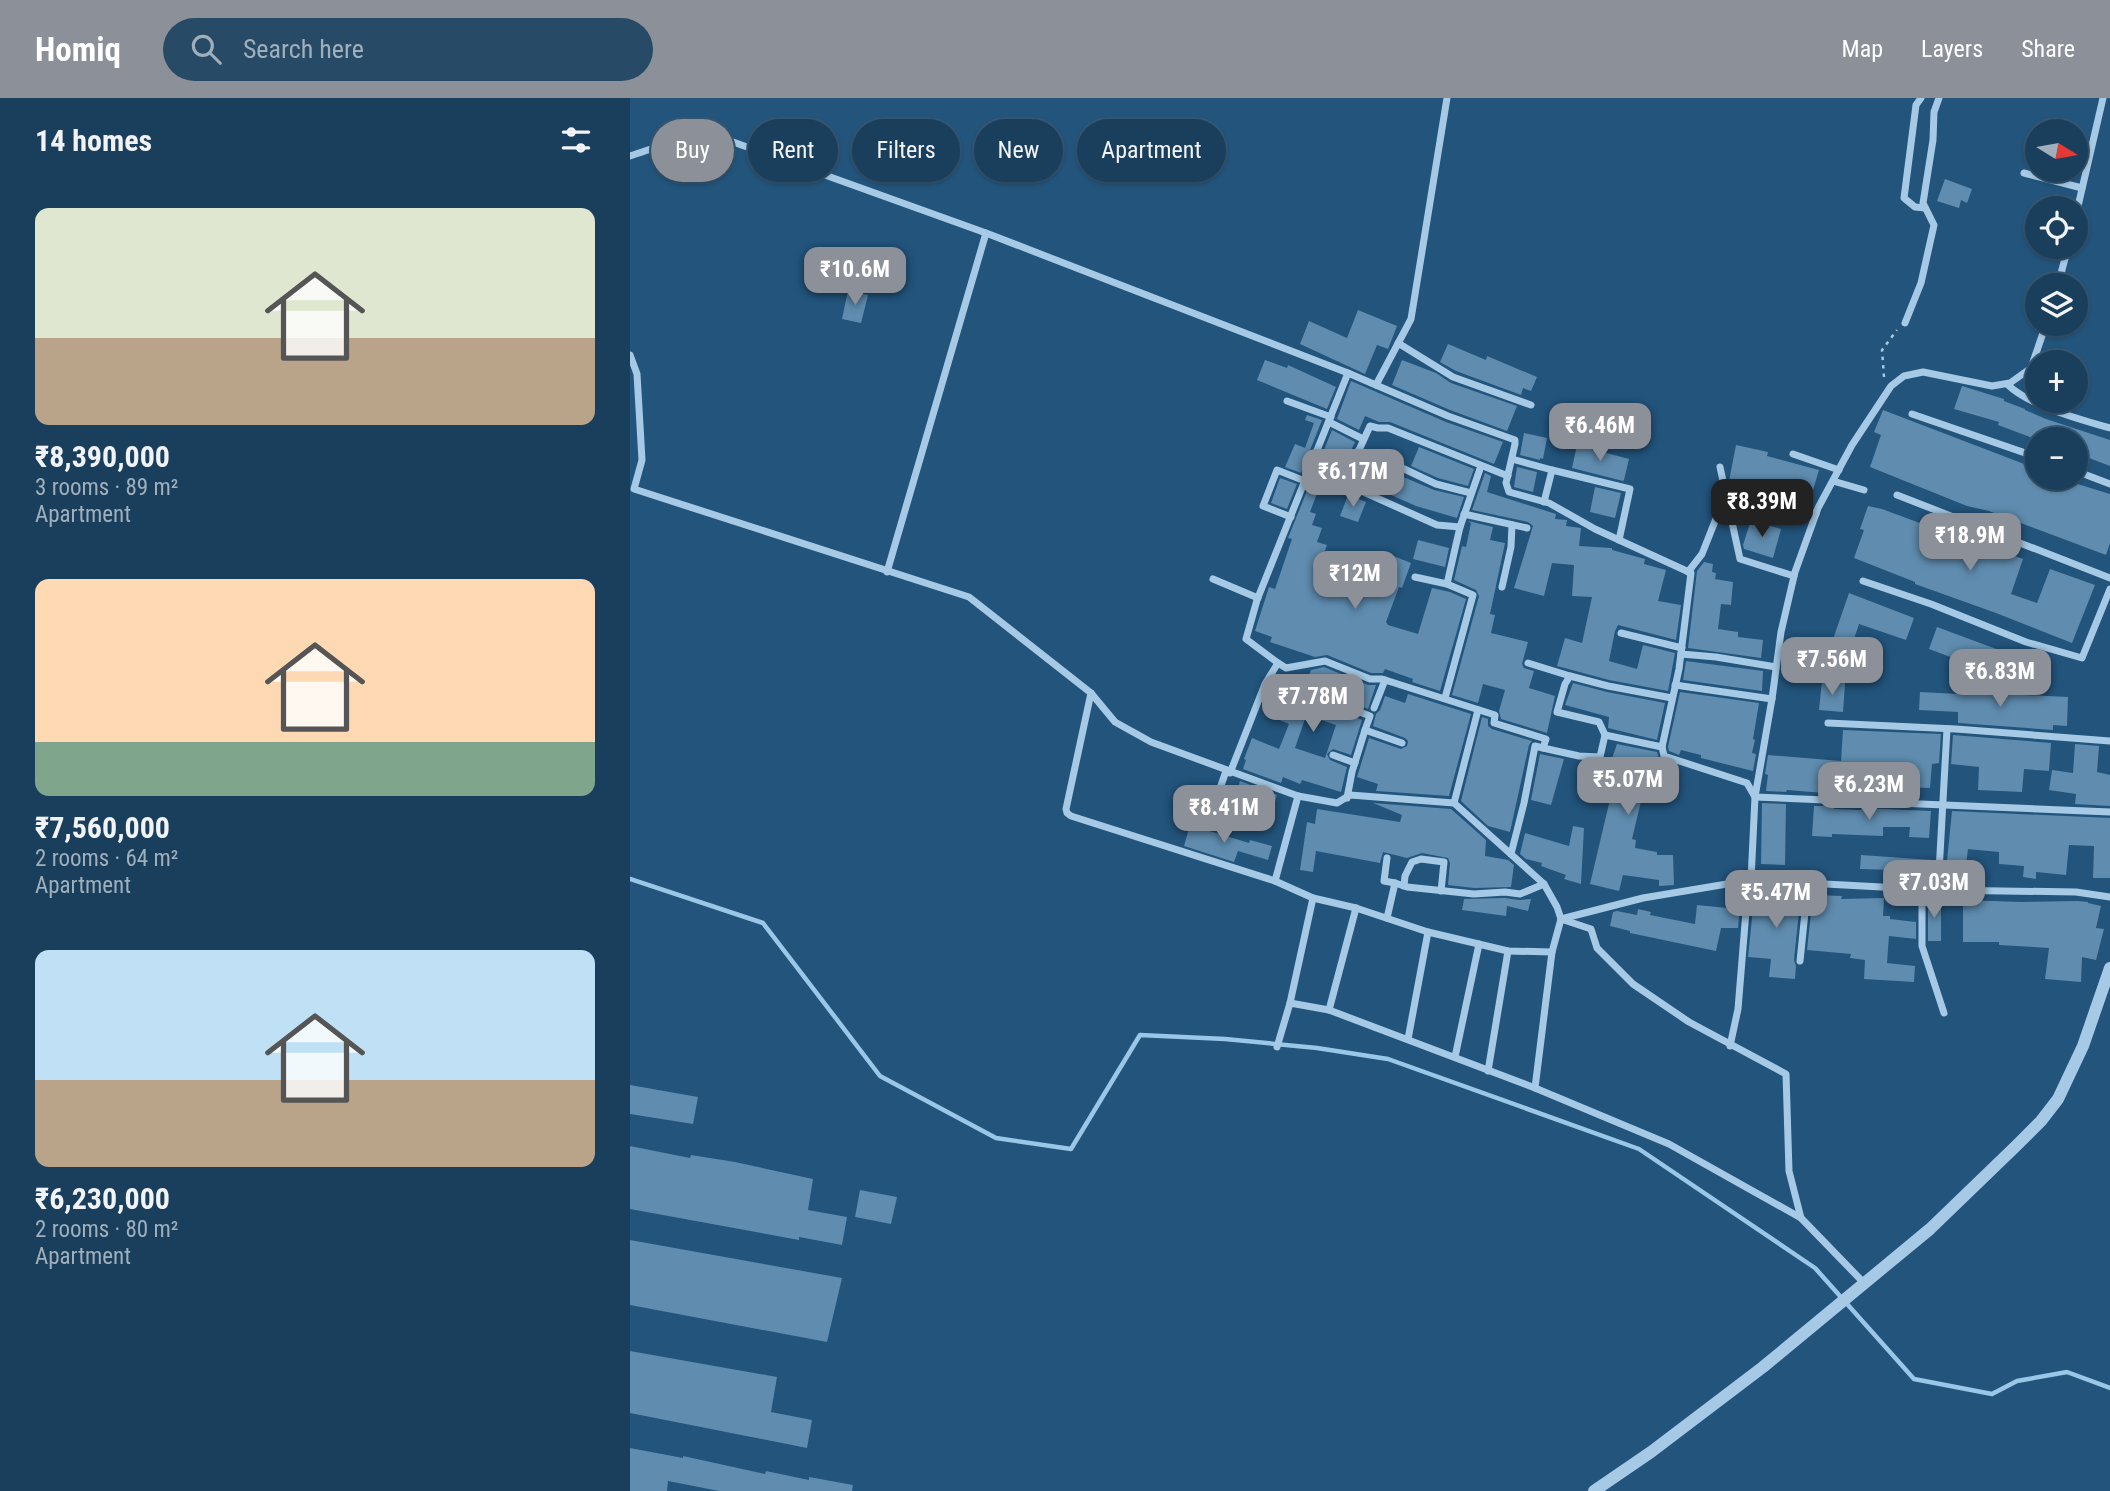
<!DOCTYPE html>
<html lang="en">
<head>
<meta charset="utf-8">
<style>
	body { margin:0; font-family:"Roboto Condensed",sans-serif; background:#274a66; color:#f1f3f6; height:100vh; display:flex; flex-direction:column; font-size:26px; white-space:nowrap }
	* { box-sizing:border-box; margin:0 }
	p { font-size:23px; color:#9fafbc }
	.icon { flex:none; width:38px; height:38px; fill:none; stroke:currentColor; stroke-width:2; stroke-linecap:round; stroke-linejoin:round }
	.map { position:relative; flex:1; overflow:hidden }
	.details { display:flex; flex-direction:column; background:#1a3f5d; width:630px }
	.details>* { flex:none }
	.guide { position:absolute; left:21px; top:21px; width:665px; height:63px; display:flex; gap:14px }
	.needle { width:46px; rotate:101deg }
	.buttons { position:absolute; left:1395px; top:21px; display:grid; gap:14px }
	.buttons a { display:grid; place-items:center; width:63px; height:63px; border-radius:50%; background:#1a3f5d; box-shadow:0 2px 5px #0004,0 0 0 2px #385872; font-size:35px }
	.price { position:absolute; translate:-50% -60px; padding:0 16px; border-radius:14px; background:#8c9099; color:#fff; font-size:23px; line-height:46px; filter:drop-shadow(0 2px 4px #0008) }
	.price::after { content:''; position:absolute; left:50%; top:42px; width:21px; height:16px; margin-left:-10px; background:inherit; clip-path:polygon(0 0,100% 0,50% 100%) }
	.price.current { background:#222; color:#fff }
	ul { padding:0; list-style:none }
	li { display:grid; align-content:center; gap:14px; height:371px; padding:0 35px }
	li span { display:grid; place-items:center; height:217px; border-radius:14px; color:#555 }
	li>.icon { margin-inline-start:auto }
	span .icon { width:126px; height:126px; fill:#fffc; stroke-width:1 }
	li b { font-size:30px }
	h2 { display:flex; justify-content:space-between; align-items:center; height:84px; padding:0 35px; font-size:30px }
	.pill { padding:0 24px; border-radius:32px; background:#1a3f5d; box-shadow:0 2px 5px #0004,0 0 0 2px #385872; font-size:24px; line-height:63px }
	.pill.current { background:#8c9099; color:#fff }
	header { display:flex; align-items:center; gap:42px; box-sizing:border-box; height:98px; padding:0 35px; background:#8c9099; color:#fff }
	header strong { font-size:33px }
	nav { display:flex; gap:38px; margin-inline-start:auto; font-size:24px }
	.search { width:490px; height:63px; background:#274a66; display:flex; align-items:center; gap:18px; box-sizing:border-box; padding:0 24px; border-radius:38px; color:#9fafbc; font-size:26px }
	main { display:flex; flex:1; min-height:0 }
	.map>svg:first-child { display:block }
	.lines { fill:none; stroke-linecap:round; stroke-linejoin:round }
	.stream { stroke:#9ac7e7; stroke-width:4.5 }
	.building { fill:#5f8caf }
	.path { stroke:#a6cae6; stroke-width:2.5; stroke-dasharray:3.5 5; stroke-linecap:butt }
	.minor { stroke:#a6cae6; stroke-width:7 }
	.tertiary { stroke:#a6cae6; stroke-width:12 }
</style>
</head>
<body>
<header>
<strong>Homiq</strong>
<div class="search"><svg class="icon" aria-label="search" viewBox="0 0 24 24"><circle cx="10" cy="10" r="6"/><path d="M15 15l6 6"/></svg>Search here</div>
<nav><a>Map</a><a>Layers</a><a>Share</a></nav>
</header>
<main>
<section class="details">
<h2>14 homes<svg class="icon" aria-label="filters" viewBox="0 0 24 24"><path d="M4 7h16M4 17h16"/><circle cx="9" cy="7" r="2"/><circle cx="15" cy="17" r="2"/></svg></h2>
<ul>
<li><span style="background:linear-gradient(#dfe7d0 60%,#b9a48a 0)"><svg class="icon" aria-label="home" viewBox="0 0 24 24"><path d="M3 11l9-7 9 7M6 9v11h12V9"/></svg></span><div><b>₹8,390,000</b><p>3 rooms · 89 m²</p><p>Apartment</p></div></li>
<li><span style="background:linear-gradient(#ffd9b3 75%,#7fa58c 0)"><svg class="icon" aria-label="home" viewBox="0 0 24 24"><path d="M3 11l9-7 9 7M6 9v11h12V9"/></svg></span><div><b>₹7,560,000</b><p>2 rooms · 64 m²</p><p>Apartment</p></div></li>
<li><span style="background:linear-gradient(#bfe0f5 60%,#b9a48a 0)"><svg class="icon" aria-label="home" viewBox="0 0 24 24"><path d="M3 11l9-7 9 7M6 9v11h12V9"/></svg></span><div><b>₹6,230,000</b><p>2 rooms · 80 m²</p><p>Apartment</p></div></li>
</ul>
</section>
<div class="map">
<svg width="1480" height="1393" viewBox="0 0 1480 1393">
	<rect width="100%" height="100%" fill="#22547c"/>
	<g class="lines">
		<polyline class="stream" points="0,781 133,825 250,978 366,1040 441,1051 510,937 595,941 687,950 758,961 1009,1051 1185,1170 1284,1281 1362,1296 1387,1283 1437,1274 1480,1290"/>
	</g>
	<g class="building">
		<polygon points="1315,81 1342,91 1337,105 1331,102 1329,110 1307,103"/>
		<polygon points="218,192 238,197 231,225 212,221"/>
		<polygon points="728,212 767,228 758,251 747,247 735,276 670,246 679,223 717,240"/>
		<polygon points="818,246 856,262 857,258 907,279 901,293 893,290 891,297 826,273 810,264"/>
		<polygon points="635,262 657,270 658,267 706,289 697,311 627,282"/>
		<polygon points="772,262 806,275 821,285 887,308 877,333 820,312 762,287"/>
		<polygon points="721,283 816,324 873,344 864,366 760,324 749,324 735,318 729,332 707,321"/>
		<polygon points="1332,288 1374,301 1374,303 1395,311 1395,312 1416,321 1480,342 1480,368 1446,355 1446,341 1405,341 1368,327 1369,324 1324,311"/>
		<polygon points="1253,312 1407,371 1407,380 1428,380 1480,396 1480,445 1476,457 1359,413 1337,408 1240,369 1251,337 1244,334"/>
		<polygon points="677,317 692,322 671,375 655,369 665,346 675,350 684,325 675,322"/>
		<polygon points="702,332 725,344 710,375 688,367"/>
		<polygon points="894,335 917,340 913,361 910,360 910,362 890,357"/>
		<polygon points="947,347 999,361 994,382 993,383 942,370"/>
		<polygon points="1106,347 1138,354 1137,358 1189,372 1183,392 1168,388 1165,400 1117,386 1116,393 1101,390 1099,383"/>
		<polygon points="789,349 844,371 838,388 808,380 781,368"/>
		<polygon points="887,369 907,374 903,394 884,389"/>
		<polygon points="757,372 804,392 834,399 827,420 786,408 750,392"/>
		<polygon points="855,375 861,378 857,394 926,416 925,421 937,422 936,428 951,430 949,448 982,450 982,452 1015,461 1014,466 1036,472 1028,503 1051,507 1046,542 988,527 985,533 979,563 1007,571 1013,547 1045,555 1038,593 979,582 927,568 935,540 952,545 962,499 942,498 944,467 922,465 914,498 884,490 903,428 898,424 842,412"/>
		<polygon points="683,378 692,382 680,414 686,416 682,427 692,430 687,444 697,447 691,464 746,482 756,455 781,465 772,490 769,489 756,524 758,527 788,536 802,490 820,494 836,501 810,593 782,584 783,581 755,571 753,575 741,575 697,557 685,559 640,544 642,539 625,533 639,489 645,491 662,441 658,440"/>
		<polygon points="650,380 667,386 657,411 641,405"/>
		<polygon points="965,389 991,395 985,420 960,414"/>
		<polygon points="718,397 736,404 728,424 710,418"/>
		<polygon points="1238,408 1252,411 1306,431 1306,429 1393,461 1381,496 1407,505 1420,471 1465,487 1442,545 1366,515 1285,486 1285,484 1224,460 1234,432 1230,431"/>
		<polygon points="1121,422 1151,431 1143,460 1114,451 1113,447"/>
		<polygon points="838,423 863,429 860,442 875,445 860,516 865,517 861,535 898,544 892,566 894,570 904,573 899,590 925,598 917,635 871,621 869,613 875,592 853,586 848,605 822,597 849,498 846,492 824,482 832,448 836,449 841,425"/>
		<polygon points="788,442 819,450 815,469 783,461"/>
		<polygon points="1074,464 1083,466 1082,474 1086,475 1085,481 1103,484 1101,507 1091,506 1088,531 1108,534 1108,539 1133,542 1131,560 1058,550 1067,473"/>
		<polygon points="1219,495 1284,520 1276,542 1229,526 1219,556 1200,550"/>
		<polygon points="1307,529 1415,569 1407,591 1299,551"/>
		<polygon points="1056,563 1133,573 1132,593 1053,582"/>
		<polygon points="694,569 738,587 746,587 738,611 719,603 714,604 711,607 714,614 732,622 721,657 703,651 697,656 700,662 717,669 711,694 672,682 670,686 653,679 651,685 613,671 616,662 614,661 622,640 649,651 659,626 635,616 639,605 675,621 665,650 695,660 706,627 668,614 672,601 701,616 708,613 709,609 706,605 674,589 681,572"/>
		<polygon points="1192,583 1215,585 1213,614 1189,612"/>
		<polygon points="943,585 977,594 1035,605 1027,642 978,630 979,619 935,607"/>
		<polygon points="1050,594 1129,605 1123,641 1125,642 1122,655 1126,656 1123,673 1071,660 1071,657 1051,652 1049,657 1039,653 1038,649"/>
		<polygon points="1290,594 1329,596 1329,594 1438,599 1437,628 1423,627 1423,632 1328,625 1328,614 1289,612"/>
		<polygon points="778,596 841,616 819,698 746,693 748,686 727,679 739,640 771,651 777,648 778,643 775,640 743,628 746,616 750,612 755,598 775,605"/>
		<polygon points="852,619 858,621 858,628 862,631 902,643 899,647 880,734 858,728 831,703"/>
		<polygon points="1213,632 1311,636 1309,665 1302,666 1300,690 1273,689 1272,699 1232,697 1233,684 1208,681 1206,696 1157,692 1156,694 1136,693 1138,677 1135,676 1138,657 1211,663"/>
		<polygon points="1323,637 1421,645 1419,673 1394,671 1392,694 1348,692 1349,669 1321,666"/>
		<polygon points="987,646 1027,654 1030,663 1046,668 1039,690 1016,682 1002,741 1006,742 1005,750 1027,754 1027,757 1043,757 1044,787 1029,788 1029,782 993,777 989,793 960,786 982,693 948,685 949,666 978,672"/>
		<polygon points="1445,646 1469,648 1467,674 1480,677 1480,708 1445,706 1446,696 1419,692 1422,672 1443,675"/>
		<polygon points="910,656 934,661 921,707 901,702"/>
		<polygon points="610,683 647,697 642,713 639,712 637,717 603,707"/>
		<polygon points="743,705 821,711 856,742 855,758 878,762 884,767 881,789 844,790 818,787 820,765 818,760 792,755 777,760 753,754 750,765 686,753 683,774 670,772 677,724 685,726 687,711 770,724 772,717"/>
		<polygon points="1132,705 1156,706 1155,767 1131,766"/>
		<polygon points="1184,708 1205,708 1204,711 1231,712 1231,710 1301,713 1299,740 1279,739 1280,729 1253,729 1253,738 1202,736 1202,739 1182,738"/>
		<polygon points="1322,713 1480,720 1480,780 1463,780 1464,748 1439,747 1436,777 1406,774 1406,781 1393,779 1394,768 1369,766 1369,754 1338,751 1335,775 1316,773"/>
		<polygon points="560,727 619,745 620,742 642,748 638,762 608,753 604,764 554,748"/>
		<polygon points="943,728 954,730 951,786 934,781 936,777 911,768 912,765 896,761 890,756 895,735 939,748"/>
		<polygon points="1231,757 1302,762 1301,773 1230,771"/>
		<polygon points="1125,791 1171,794 1164,862 1166,868 1165,881 1139,879 1141,861 1118,859"/>
		<polygon points="1183,797 1212,798 1211,801 1254,800 1253,818 1260,818 1260,821 1286,824 1286,841 1259,838 1257,865 1285,868 1284,884 1234,881 1235,862 1220,860 1221,856 1177,852"/>
		<polygon points="875,800 889,802 901,801 898,813 877,808 876,818 832,812 834,801"/>
		<polygon points="1098,801 1111,801 1108,830 1091,830 1086,853 1000,835 1000,833 980,828 983,814 987,813 1007,817 1008,811 1021,814 1020,817 1065,826 1067,807 1097,810"/>
		<rect x="1298" y="802" width="13" height="41"/>
		<polygon points="1333,802 1391,804 1448,803 1458,804 1458,805 1471,808 1466,830 1474,831 1466,862 1452,859 1451,884 1415,881 1419,850 1369,847 1369,844 1333,844"/>
		<polygon points="0,987 68,999 63,1026 0,1016"/>
		<polygon points="0,1048 60,1060 61,1057 105,1064 183,1081 178,1112 217,1119 212,1147 169,1139 169,1142 0,1111"/>
		<polygon points="230,1092 267,1099 261,1126 225,1119"/>
		<polygon points="0,1142 212,1180 197,1244 0,1207"/>
		<polygon points="0,1253 147,1279 141,1314 182,1322 177,1350 0,1315"/>
		<polygon points="0,1350 53,1360 53,1358 135,1376 136,1373 179,1382 179,1379 223,1387 222,1393 89,1393 38,1383 37,1393 0,1393"/>
	</g>
	<g class="lines">
		<polyline class="path" points="1254,279 1252,252 1267,232"/>
		<g class="minor">
			<polyline points="1291,0 1286,7 1274,100 1285,109 1295,110"/>
			<path d="M0 58C31 48 59 35 92 40L356 135 718 275 818 318 885 342V346L876 385 879 394 919 405 965 431 1061 475 1049 571 1032 649"/>
			<polyline points="1394,75 1452,90"/>
			<polyline points="1446,117 1473,0"/>
			<polyline points="1428,187 1438,149"/>
			<polyline points="1275,225 1291,185 1304,127 1293,105 1303,42 1304,14 1309,0"/>
			<polyline points="768,245 823,279 901,307"/>
			<polyline points="0,257 7,276 12,362 4,391 339,499 461,595 485,624 521,644 668,698 707,705 720,697 824,705 914,786 927,809 931,821 961,831 967,850 1003,886 1059,924 1156,976 1159,1073 1171,1120 1234,1185"/>
			<path d="M1377 286C1399 308 1449 321 1480 330"/>
			<polyline points="746,287 781,221 817,0"/>
			<polyline points="657,303 701,319"/>
			<polyline points="1282,316 1407,359"/>
			<polyline points="699,324 733,341"/>
			<polyline points="728,353 746,362 770,369 806,386 841,395"/>
			<polyline points="1163,356 1209,372"/>
			<polyline points="882,361 922,372"/>
			<polyline points="1090,369 1110,461 1164,478"/>
			<polyline points="680,370 807,427 830,429 817,486 843,497 815,600"/>
			<polyline points="1446,373 1480,386"/>
			<polyline points="1203,383 1234,392"/>
			<polyline points="714,385 740,328 748,330 758,330 878,378"/>
			<polyline points="1267,397 1480,480"/>
			<polyline points="1137,398 1186,416"/>
			<polyline points="914,404 922,372 1000,391 989,442"/>
			<polyline points="834,416 897,430"/>
			<polyline points="661,419 633,408 647,372 675,383"/>
			<polyline points="830,429 851,368"/>
			<polyline points="257,474 356,135"/>
			<polyline points="1058,474 1072,456 1095,398"/>
			<polyline points="785,479 817,486"/>
			<polyline points="583,481 628,500"/>
			<polyline points="1233,483 1301,506 1396,544 1452,560 1480,491"/>
			<polyline points="872,489 881,449 882,427"/>
			<polyline points="991,535 1052,550"/>
			<polyline points="1051,556 1086,559 1146,569"/>
			<polyline points="648,565 656,570 695,563 740,581 752,581 865,617 864,625 916,641 913,650 949,658 970,659 975,637 1032,649 1034,658 1117,685 1125,699 1480,714"/>
			<polyline points="898,565 940,578"/>
			<polyline points="640,578 703,610"/>
			<polyline points="1045,587 1142,601"/>
			<polyline points="461,595 436,711 437,715 441,718 645,783 683,800 726,810 798,834 878,853 922,854 931,821 1013,800 1121,782 1308,792 1446,794 1480,799"/>
			<polyline points="717,609 740,618 735,632"/>
			<polyline points="744,610 755,582"/>
			<polyline points="1198,625 1326,631 1480,643"/>
			<polyline points="975,637 969,624 927,614 935,586 940,578 978,588 1042,600"/>
			<polyline points="703,657 725,665"/>
			<polyline points="600,675 635,586 648,565 616,541 627,502 718,275"/>
			<polyline points="717,700 722,674 735,632 772,645"/>
			<polyline points="824,705 848,612"/>
			<polyline points="578,725 596,673"/>
			<polyline points="881,756 894,705 905,648 913,650"/>
			<polyline points="757,760 754,783 765,785"/>
			<polyline points="645,783 668,698"/>
			<polyline points="774,788 775,778 782,764 791,761 814,764 811,793"/>
			<polyline points="1292,791 1292,848 1314,915"/>
			<polyline points="1308,792 1317,631"/>
			<polyline points="757,820 765,785 777,789 844,796 875,794 890,796 914,786"/>
			<polyline points="1170,863 1178,785"/>
			<polyline points="660,905 683,800"/>
			<polyline points="699,912 726,810"/>
			<polyline points="778,941 798,834"/>
			<polyline points="1100,948 1108,911 1117,801 1121,782 1125,699 1142,601 1151,534 1165,474 1188,410 1222,347 1261,288 1274,278 1293,274 1362,288 1380,285 1401,270 1416,226"/>
			<polyline points="647,949 660,905 699,912 905,990 1039,1046 1171,1120"/>
			<polyline points="825,959 849,846"/>
			<polyline points="858,973 878,853"/>
			<polyline points="905,990 922,854"/>
		</g>
		<polyline class="tertiary" points="964,1393 1021,1354 1133,1269 1300,1131 1387,1047 1411,1023 1428,1001 1453,948 1480,870"/>
	</g>
</svg>
<div class="buttons">
<a><svg class="needle" viewBox="-14 -14 28 28"><path d="M0-13l5 13h-10z" fill="#e53935"/><path d="M0 13l5-13h-10z" fill="#9fafbc"/></svg></a>
<a><svg class="icon" aria-label="locate" viewBox="0 0 24 24"><circle cx="12" cy="12" r="6"/><path d="M12 2v4M12 18v4M2 12h4M18 12h4"/></svg></a>
<a><svg class="icon" aria-label="layers" viewBox="0 0 24 24"><path d="M12 4l9 5-9 5-9-5zM3 14l9 5 9-5"/></svg></a>
<a>+</a>
<a>−</a>
</div>
<b class="price" style="left:225px;top:209px">₹10.6M</b>
<b class="price" style="left:970px;top:365px">₹6.46M</b>
<b class="price" style="left:723px;top:411px">₹6.17M</b>
<b class="price current" style="left:1132px;top:441px">₹8.39M</b>
<b class="price" style="left:1340px;top:475px">₹18.9M</b>
<b class="price" style="left:725px;top:513px">₹12M</b>
<b class="price" style="left:1202px;top:599px">₹7.56M</b>
<b class="price" style="left:1370px;top:611px">₹6.83M</b>
<b class="price" style="left:683px;top:636px">₹7.78M</b>
<b class="price" style="left:998px;top:719px">₹5.07M</b>
<b class="price" style="left:1239px;top:724px">₹6.23M</b>
<b class="price" style="left:594px;top:747px">₹8.41M</b>
<b class="price" style="left:1304px;top:822px">₹7.03M</b>
<b class="price" style="left:1146px;top:832px">₹5.47M</b>
<div class="guide">
<a class="pill current">Buy</a>
<a class="pill">Rent</a>
<a class="pill">Filters</a>
<a class="pill">New</a>
<a class="pill">Apartment</a>
</div>
</div>
</main>
</body>
</html>
